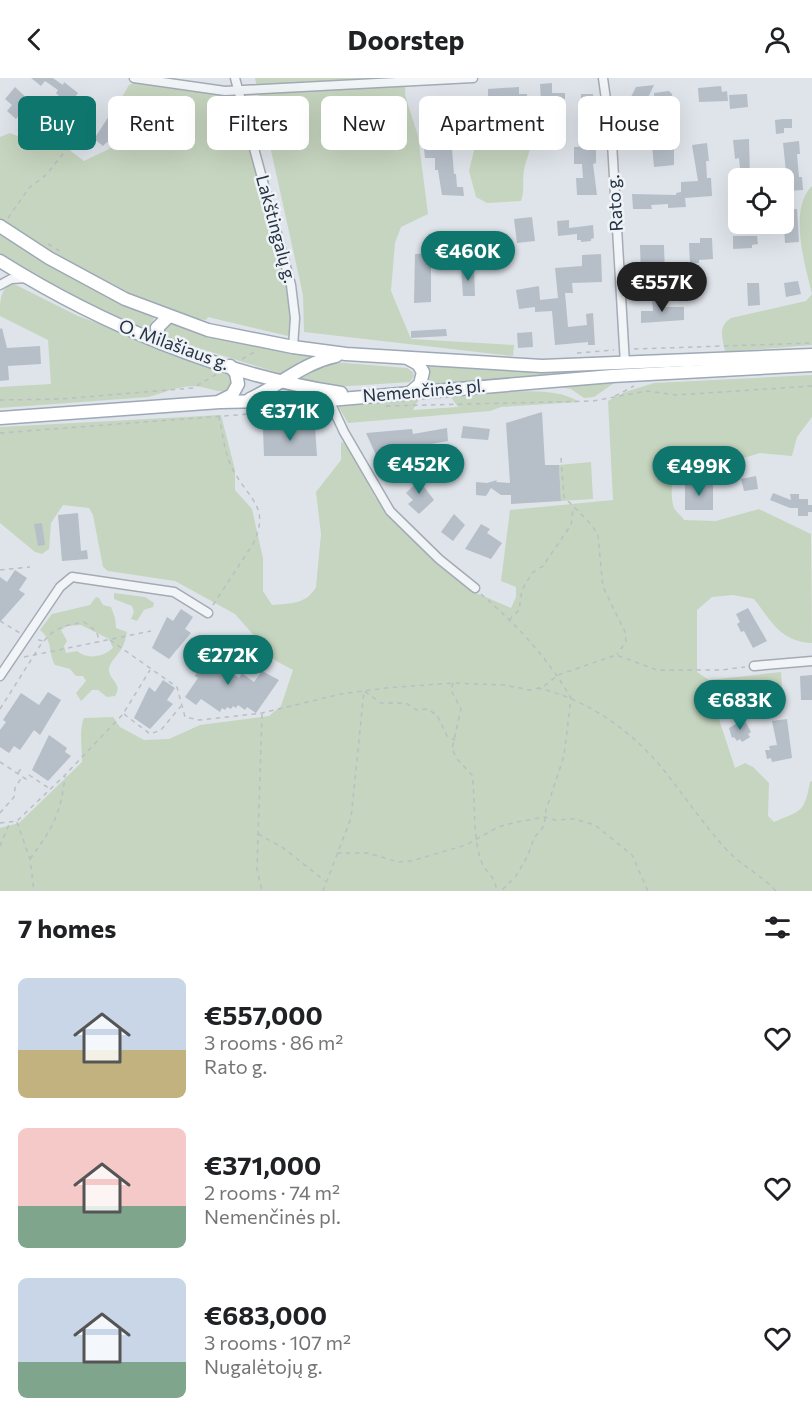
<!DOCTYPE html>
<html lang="en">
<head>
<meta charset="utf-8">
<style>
	body { margin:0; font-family:Commissioner,sans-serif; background:#f2f2f2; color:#202124; height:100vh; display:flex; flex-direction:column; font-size:22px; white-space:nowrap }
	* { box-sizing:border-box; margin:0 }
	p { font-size:20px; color:#757577 }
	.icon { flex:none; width:33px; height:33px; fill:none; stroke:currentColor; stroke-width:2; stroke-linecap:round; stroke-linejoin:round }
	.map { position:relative; height:813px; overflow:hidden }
	.sheet { display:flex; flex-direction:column; background:#fff; flex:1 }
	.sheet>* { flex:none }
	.guide { position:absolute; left:18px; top:18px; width:777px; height:54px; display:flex; gap:12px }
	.controls { position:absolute; left:728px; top:90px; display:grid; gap:12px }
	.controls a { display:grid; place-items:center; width:66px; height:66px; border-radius:9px; background:#fff; box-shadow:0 6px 24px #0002; font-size:30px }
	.price { position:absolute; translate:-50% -51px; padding:0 14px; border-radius:21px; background:#0f766e; color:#fff; font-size:20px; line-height:39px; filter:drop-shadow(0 2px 3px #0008) }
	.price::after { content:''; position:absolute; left:50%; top:36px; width:18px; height:14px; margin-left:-9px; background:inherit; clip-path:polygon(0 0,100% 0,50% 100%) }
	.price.selected { background:#222; color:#fff }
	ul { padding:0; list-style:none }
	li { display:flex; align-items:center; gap:18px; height:150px; padding:0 18px }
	li span { display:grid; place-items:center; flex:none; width:168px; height:120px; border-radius:9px; color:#555 }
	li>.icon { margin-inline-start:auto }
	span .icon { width:72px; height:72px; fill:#fffc; stroke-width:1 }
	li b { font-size:26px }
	h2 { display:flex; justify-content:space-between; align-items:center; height:72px; padding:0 18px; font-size:26px }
	.pill { padding:0 21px; border-radius:9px; background:#fff; box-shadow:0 6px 24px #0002; font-size:21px; line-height:54px }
	.pill.selected { background:#0f766e; color:#fff }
	header { display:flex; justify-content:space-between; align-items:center; height:78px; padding:0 18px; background:#fff; font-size:27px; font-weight:700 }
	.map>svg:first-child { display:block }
	.green { fill:#c6d5bf; fill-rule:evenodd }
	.building { fill:#b6bec8 }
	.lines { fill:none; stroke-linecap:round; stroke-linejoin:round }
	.street-casing { stroke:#a4abb5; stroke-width:11 }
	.primary-casing { stroke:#9da9b7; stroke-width:15 }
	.path { stroke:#b9bfc5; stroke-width:1.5; stroke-dasharray:4.5 4.5; stroke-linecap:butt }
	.street { stroke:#f2f5f8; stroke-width:8 }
	.primary { stroke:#fff; stroke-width:12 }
	.labels { text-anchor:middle; stroke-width:5; stroke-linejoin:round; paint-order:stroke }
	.street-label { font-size:18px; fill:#263343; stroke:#eff3f7 }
</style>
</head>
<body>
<header><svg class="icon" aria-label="back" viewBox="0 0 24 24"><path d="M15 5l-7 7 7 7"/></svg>Doorstep<svg class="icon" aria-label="person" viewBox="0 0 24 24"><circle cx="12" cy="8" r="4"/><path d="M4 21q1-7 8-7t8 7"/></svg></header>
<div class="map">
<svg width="812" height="813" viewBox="0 0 812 813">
	<rect width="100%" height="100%" fill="#dfe4ea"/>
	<g class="green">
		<polygon points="255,0 406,0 405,17 418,58 428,136 401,149 395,165 391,213 411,261 514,267 513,278 304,254 303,217"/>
		<path d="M138 3 218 16H235L284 199C288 217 295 241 288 258L208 239 206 242C147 238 50 174 0 140V59L10 55 23 60 43 52 84 83 109 71 129 47 115 31 129 7Z"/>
		<path d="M513 48 531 57C533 70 526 80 524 92 522 103 525 112 521 123L487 125 476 119 469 93 478 56 485 52Z"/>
		<path d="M812 108V267L725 274C723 260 717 249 731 240L806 223 812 216C805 187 788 131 812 108Z"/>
		<polygon points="0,154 77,203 154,240 149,254 55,209 7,181 0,175"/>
		<path d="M12 205 78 238 229 293 234 299 230 311C220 316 212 311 202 309 183 306 166 314 149 319L0 330V309L51 306 48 262 0 238C0 222 0 212 12 205Z"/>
		<polygon points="167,245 211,257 312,279 299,284 285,297 163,259 161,248"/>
		<polygon points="333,284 407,290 413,294 414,298 410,304 334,309 297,301 304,294"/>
		<polygon points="425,286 535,293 572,294 640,289 640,292 428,308"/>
		<path d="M812 297V339L797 359 792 378 760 375 721 387H679C671 393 670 420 674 430 676 434 682 438 684 442L716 443 759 431 811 456 812 565C780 563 772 544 754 521L733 517 712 519 697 532V594L709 602 781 594 783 623 762 628 748 612 726 619 716 632 735 690 745 685 753 689 769 705 768 738 774 744C802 732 804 735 810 704L812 703V813H0V750L19 745 82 684C82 671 79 649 84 640L113 639 120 649 144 662 169 661 200 647 269 638 281 628 293 592 276 583 235 536 175 503 108 493 103 489 93 437 89 430 63 427 51 445 49 471 42 476 35 474 0 445V349L221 337 235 392V412L252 431 263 480V513L272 527C290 525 306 527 316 509L321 456 316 414 341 382V364L349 366 375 419 440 487 474 514 511 530 516 519V509L501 503 510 432 613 422 608 323 625 314 654 305Z"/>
		<polygon points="617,303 594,319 584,320 571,311 557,308"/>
		<path d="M504 313C526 314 560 310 579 324L501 329 490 333 348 345 337 326 419 321 413 332 458 329 450 318 470 314Z"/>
		<polygon points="591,384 593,421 561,423 559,387"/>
		<polygon points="114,515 145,519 154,525 153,529 144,532 137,543 131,541 134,534 132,528 114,521"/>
		<path d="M96 519 99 520 103 527 111 529 115 540 116 550 127 554C126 558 125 564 123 568 120 576 108 584 109 593 111 604 123 606 115 618L107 619 98 612H92L81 623 76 615 86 603 83 598H76L70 591 55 587C48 575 53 562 40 552L52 536 90 527ZM81 547 109 561 113 570C103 579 88 582 77 573L66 575 64 568 67 563 61 552 67 548Z"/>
	</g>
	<g class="building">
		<polygon points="31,0 53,0 63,7 64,4 78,15 71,24 75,26 71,31 74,34 73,39 62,50 51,42 64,23 56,15 58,12 45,3 41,8"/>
		<polygon points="552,5 552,15 565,15 565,21 562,21 562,35 551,36 550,33 544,33 543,24 541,25 540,6"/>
		<polygon points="654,7 643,30 629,23 636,9"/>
		<polygon points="721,8 722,14 727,13 728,23 699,24 698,10"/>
		<polygon points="15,9 31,24 16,41 7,33 12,27 5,21"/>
		<polygon points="519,9 519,16 527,16 528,30 499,31 500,45 489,46 488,39 482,40 479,20 488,18 488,11"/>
		<polygon points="669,13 672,16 674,34 655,35 654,15"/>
		<polygon points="581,16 593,16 594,35 581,35"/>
		<polygon points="747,16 748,29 730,31 729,17"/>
		<polygon points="452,23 453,27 457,27 459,50 441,51 441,44 432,45 430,25"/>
		<polygon points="109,38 124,49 110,66 107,64 103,68 94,61"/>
		<polygon points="783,41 792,41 792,50 784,50 784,55 776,56 775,42"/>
		<polygon points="674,54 674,87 654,89 652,66 649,67 648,56"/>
		<polygon points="749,61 750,100 741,100 739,80 735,81 733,62"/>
		<polygon points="799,63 800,76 797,76 799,99 802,99 803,112 788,113 783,65"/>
		<polygon points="707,65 709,83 706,83 707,100 711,100 712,118 685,120 686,129 668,130 668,126 651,127 652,131 633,131 632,116 676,117 676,115 681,114 681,104 698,103 692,67"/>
		<polygon points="596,68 596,85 593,86 597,117 577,117 576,100 583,100 582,86 574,86 574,69"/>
		<polygon points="424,71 452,71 454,96 456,96 457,109 463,109 464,118 442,117 438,92 435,92 435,80 425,80"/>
		<polygon points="797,131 799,164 785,165 783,132"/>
		<polygon points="532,139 535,163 517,165 514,141"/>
		<polygon points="569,142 569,150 593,147 594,160 591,161 591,163 581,164 581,162 577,162 577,156 558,158 557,143"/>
		<polygon points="733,158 757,158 758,166 752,167 752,170 733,171"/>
		<polygon points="700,160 712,160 713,181 699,182 699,185 690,186 689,165 700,165"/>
		<polygon points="640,167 664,167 665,199 641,199"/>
		<polygon points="431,175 431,224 414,225 415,176"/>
		<polygon points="601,176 602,204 572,205 573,215 565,215 568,249 587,247 586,236 593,235 595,267 588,267 588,264 555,267 552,233 535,234 535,229 519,231 516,212 539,208 540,222 558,220 555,190 582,188 582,177"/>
		<polygon points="474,189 475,218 463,218 461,190"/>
		<polygon points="798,203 801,216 786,219 784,205"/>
		<polygon points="747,205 759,205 760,227 748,228"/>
		<polygon points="652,219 664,219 664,229 684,229 684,242 641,245 641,233 653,233"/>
		<polygon points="2,250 7,270 40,268 41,286 8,288 9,302 0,303 0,251"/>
		<polygon points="446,251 447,258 411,260 411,253"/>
		<polygon points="532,254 533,269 518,270 517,255"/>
		<polygon points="542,334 545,387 559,387 561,423 511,426 511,417 501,417 491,410 486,418 476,417 476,404 487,405 497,402 496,404 510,405 506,345"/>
		<polygon points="463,348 490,351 488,362 461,360"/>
		<polygon points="315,349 317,378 264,378 263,351"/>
		<polygon points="447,350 448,363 414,369 416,382 380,386 366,355 412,351 413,356"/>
		<polygon points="419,390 425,397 419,402 434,422 419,436 408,426 413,422 406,415 419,402 413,396"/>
		<polygon points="756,398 758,411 744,413 741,401"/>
		<rect x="685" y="406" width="28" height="26"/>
		<polygon points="773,415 791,422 790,416 799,416 799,421 808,421 808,427 812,427 812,434 808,434 808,438 798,438 798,430 790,430 770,422"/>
		<polygon points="78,435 81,473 87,472 88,481 62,483 58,437"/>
		<polygon points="454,436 465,447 453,463 441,454"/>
		<polygon points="42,445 45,467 38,468 34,446"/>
		<polygon points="481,446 490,451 487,455 502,465 491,481 465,471"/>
		<polygon points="15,492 27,500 19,512 25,516 0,544 0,499 7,504"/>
		<polygon points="748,530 767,563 753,570 744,553 741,554 737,546 740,544 736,536"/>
		<polygon points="181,531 193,539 185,551 191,555 169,581 152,570 167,539 173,543"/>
		<polygon points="214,576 221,581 224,578 231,583 226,591 239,600 242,595 254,604 262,593 279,602 256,635 247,629 245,632 238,627 236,630 233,628 231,631 227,629 225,632 222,630 220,634 201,621 196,627 185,619 198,600 195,598 197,594 191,590 198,580 201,582 204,578 207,581"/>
		<polygon points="812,597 812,622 801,622 800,598"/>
		<polygon points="163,602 175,610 167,622 173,626 150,651 134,640 149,609 155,614"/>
		<polygon points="48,614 61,622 40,657 34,652 20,672 14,668 9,675 0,669 0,652 6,644 3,642 21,615 39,627"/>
		<polygon points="744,641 751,654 748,656 750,659 742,664 740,661 737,663 734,659 732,660 729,650"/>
		<polygon points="787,641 792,680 772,684 771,680 767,681 765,672 770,672 769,668 777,667 772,643"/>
		<polygon points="49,657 67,670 65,674 71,678 48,703 32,692"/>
	</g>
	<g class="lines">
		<g class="street-casing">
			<g id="street">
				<polyline points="134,0 225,13 473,0"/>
				<polyline points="235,0 291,207 295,240 293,269"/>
				<polyline points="603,0 612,65 625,286"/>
				<polyline points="0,207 11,201 27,200"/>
				<polyline points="329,322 344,354 390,433 439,481 475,510"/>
				<polyline points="754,588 812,583"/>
				<polyline points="0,598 60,509 72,499 174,514 208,535"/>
			</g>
		</g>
		<g class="primary-casing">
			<g id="primary">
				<polyline points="0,148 49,180 125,221 208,252 293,269 346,276 542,288 812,277"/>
				<path d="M0 183C102 247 222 297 341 315"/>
				<polyline points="161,265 157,250 168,239"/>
				<polyline points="407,280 418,286 423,294 420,306 411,314"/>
				<path d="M250 321C282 306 301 286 336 278"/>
				<polyline points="220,323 232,317 238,306 236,295 230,288"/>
				<polyline points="0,340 220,324 329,322 612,298 812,287"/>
			</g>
		</g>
		<g class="path">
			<polyline points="8,140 29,110 47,96 87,45"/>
			<polyline points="48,166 60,173"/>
			<polyline points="634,271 812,265"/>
			<polyline points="577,275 614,272"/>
			<polyline points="242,281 256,273"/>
			<polyline points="615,318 634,308"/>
			<polyline points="0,322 61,321 193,310 217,296"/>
			<polyline points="386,328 593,323 647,313 676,317 812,308"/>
			<polyline points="0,355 276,334"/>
			<polyline points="561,380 564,419 592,447 598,458 603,509 625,554 626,564 617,576"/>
			<polyline points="0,492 30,489"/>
			<path d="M481 516C516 546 547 579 571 620L564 678 546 732 544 748 534 760 528 777 516 798 501 813"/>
			<path d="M213 527 253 466C270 430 251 423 234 394 225 379 223 357 219 339"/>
			<polyline points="509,542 519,532 522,512 532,495 543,488 571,447 573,430"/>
			<polyline points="0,543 20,555"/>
			<polyline points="110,562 177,609 185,639 199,642 262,635 341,616 386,610 453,605 504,607 530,612 543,609 558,597 616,577 657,592 721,592 745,589"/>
			<path d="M44 563C55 549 67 547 84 544L96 553 100 564"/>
			<polyline points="24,579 151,553"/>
			<path d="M453 605 451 612 461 631 452 671 457 681 472 697C476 722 472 761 482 785 487 796 497 800 496 813"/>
			<path d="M537 610C585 620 631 652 662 690 683 716 702 744 724 769 740 787 760 796 776 813"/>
			<polyline points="0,631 43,563 35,561"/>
			<polyline points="124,636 150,656 161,652 181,628"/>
			<polyline points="262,636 257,791 262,813"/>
			<polyline points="0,684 26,701 29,697 50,711"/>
			<polyline points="18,695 22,689"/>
			<polyline points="0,735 14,719 15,710 22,699"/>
			<polyline points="17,744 30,781 34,813"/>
			<polyline points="0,745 17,743 65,697 123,636 150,592"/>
			<polyline points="258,756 282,769 325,803"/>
			<polyline points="0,768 10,744"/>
			<polyline points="337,775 368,775 398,784 411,783 466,767 498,749 517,744 545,739 555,742 575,741 595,747 632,777 648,813"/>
			<path d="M30 781C52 751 61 736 65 698"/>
			<polyline points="323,813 351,740 364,613 381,625 406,625 417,632 427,631 437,637 447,658 455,662"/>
		</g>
		<use href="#street" class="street"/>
		<use href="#primary" class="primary"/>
	</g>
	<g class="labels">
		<g class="street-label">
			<text transform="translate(615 125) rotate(-94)" y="6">Rato g.</text>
			<text transform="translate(276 151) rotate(75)" y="6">Lakštingalų g.</text>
			<text transform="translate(174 267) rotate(20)" y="6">O. Milašiaus g.</text>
			<text transform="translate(424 313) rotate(-5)" y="6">Nemenčinės pl.</text>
		</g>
	</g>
</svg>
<div class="controls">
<a><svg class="icon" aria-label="locate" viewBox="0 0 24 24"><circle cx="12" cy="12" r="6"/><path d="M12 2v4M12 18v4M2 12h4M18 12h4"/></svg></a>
</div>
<b class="price" style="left:468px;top:204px">€460K</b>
<b class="price selected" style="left:662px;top:235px">€557K</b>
<b class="price" style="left:290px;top:364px">€371K</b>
<b class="price" style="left:419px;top:417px">€452K</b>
<b class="price" style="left:699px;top:419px">€499K</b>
<b class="price" style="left:228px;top:608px">€272K</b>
<b class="price" style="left:740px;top:653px">€683K</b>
<div class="guide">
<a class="pill selected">Buy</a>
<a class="pill">Rent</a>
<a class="pill">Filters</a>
<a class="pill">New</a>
<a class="pill">Apartment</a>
<a class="pill">House</a>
</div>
</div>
<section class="sheet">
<h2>7 homes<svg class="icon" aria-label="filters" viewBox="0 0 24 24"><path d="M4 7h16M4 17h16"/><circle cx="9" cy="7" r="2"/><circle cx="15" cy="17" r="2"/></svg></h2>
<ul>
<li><span style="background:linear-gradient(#c9d6e8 60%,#c2b280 0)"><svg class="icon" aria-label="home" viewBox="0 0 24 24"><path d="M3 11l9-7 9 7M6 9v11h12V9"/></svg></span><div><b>€557,000</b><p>3 rooms · 86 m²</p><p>Rato g.</p></div><svg class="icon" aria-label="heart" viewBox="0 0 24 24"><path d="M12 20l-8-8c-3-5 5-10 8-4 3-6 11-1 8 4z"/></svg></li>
<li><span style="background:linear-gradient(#f6c9c9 65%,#7fa58c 0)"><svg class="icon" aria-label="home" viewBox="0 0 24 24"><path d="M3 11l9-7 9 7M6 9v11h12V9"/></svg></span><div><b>€371,000</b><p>2 rooms · 74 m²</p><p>Nemenčinės pl.</p></div><svg class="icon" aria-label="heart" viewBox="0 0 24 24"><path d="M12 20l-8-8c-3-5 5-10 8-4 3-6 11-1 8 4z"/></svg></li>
<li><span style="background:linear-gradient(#c9d6e8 70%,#7fa58c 0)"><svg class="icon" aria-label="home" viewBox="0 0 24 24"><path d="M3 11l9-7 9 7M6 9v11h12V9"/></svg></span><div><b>€683,000</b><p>3 rooms · 107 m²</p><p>Nugalėtojų g.</p></div><svg class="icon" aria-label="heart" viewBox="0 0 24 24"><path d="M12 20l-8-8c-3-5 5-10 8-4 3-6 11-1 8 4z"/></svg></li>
</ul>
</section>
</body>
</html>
